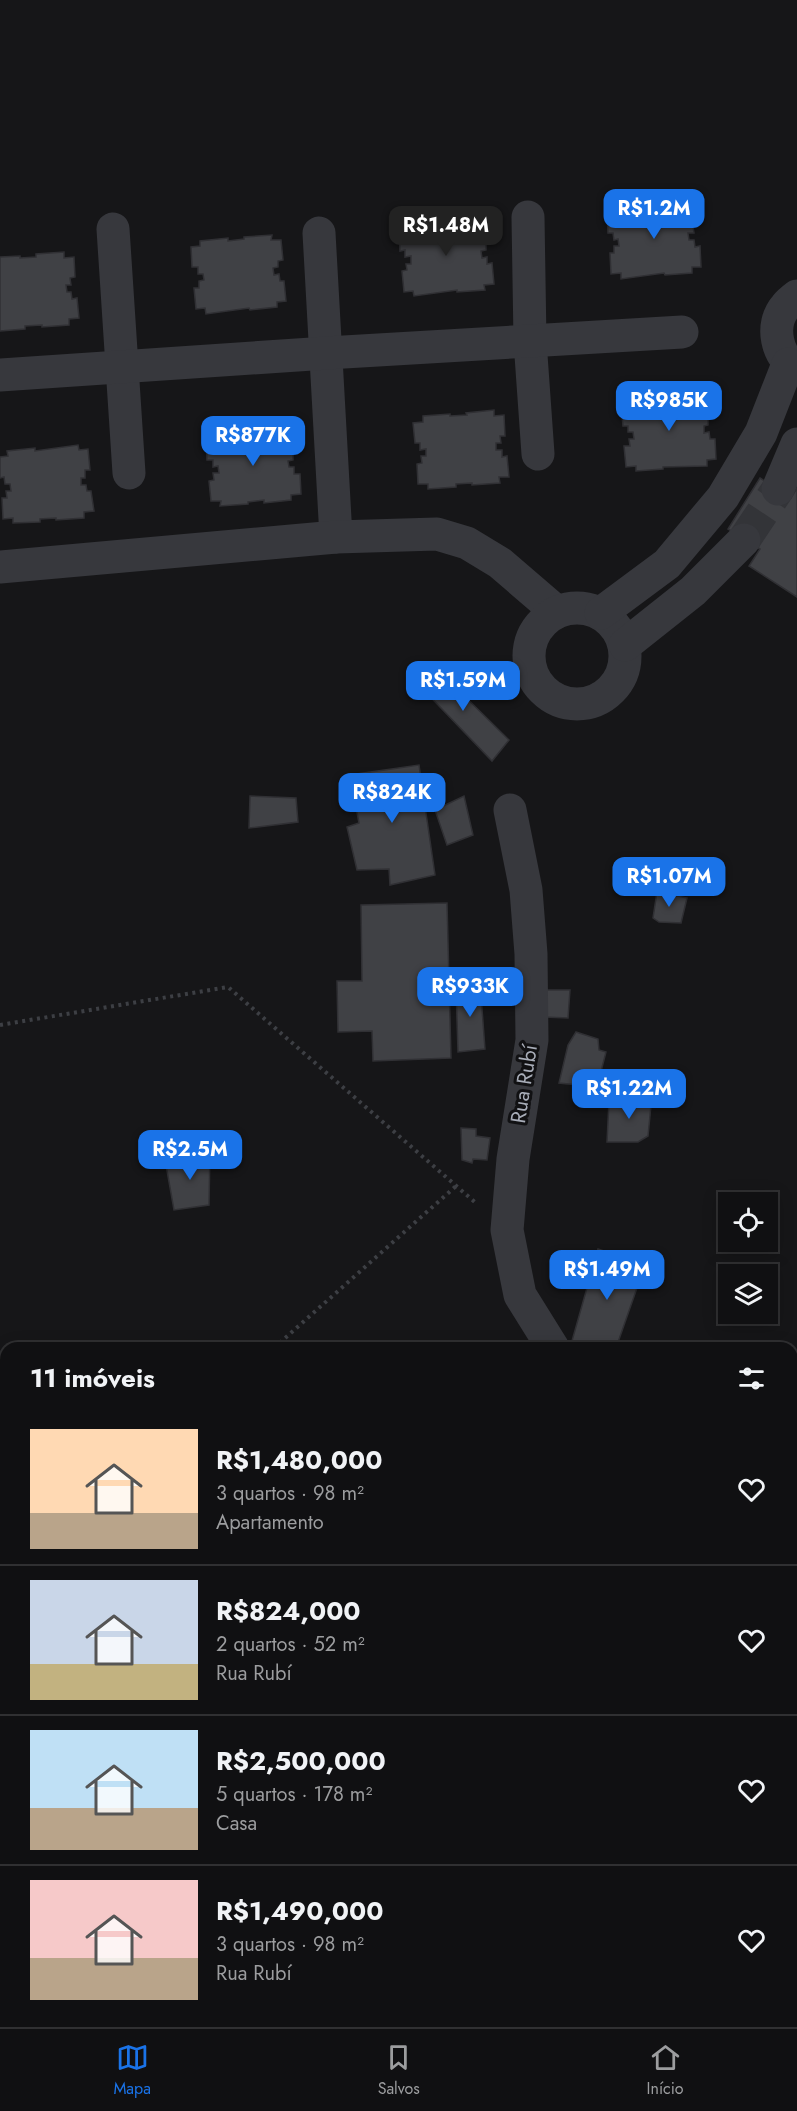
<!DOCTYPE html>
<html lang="pt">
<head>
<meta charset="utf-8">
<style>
	body { margin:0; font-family:Jost,sans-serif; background:#1e1e20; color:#f1f3f6; height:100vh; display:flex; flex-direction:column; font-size:22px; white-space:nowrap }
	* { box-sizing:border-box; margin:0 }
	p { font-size:20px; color:#9c9d9f }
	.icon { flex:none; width:33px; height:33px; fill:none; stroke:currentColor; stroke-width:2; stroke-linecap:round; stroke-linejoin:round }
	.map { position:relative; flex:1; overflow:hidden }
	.panel { position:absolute; left:0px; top:1342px; width:798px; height:686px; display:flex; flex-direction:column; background:#101012; border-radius:18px 18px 0 0; box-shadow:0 3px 15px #0003,0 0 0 2px #303032 }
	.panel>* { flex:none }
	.buttons { position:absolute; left:718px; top:1192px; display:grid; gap:12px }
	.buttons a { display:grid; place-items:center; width:60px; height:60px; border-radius:0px; background:#101012; box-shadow:0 3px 15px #0003,0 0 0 2px #303032; font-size:30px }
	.price { position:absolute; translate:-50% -51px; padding:0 14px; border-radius:12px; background:#1a73e8; color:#fff; font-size:20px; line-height:39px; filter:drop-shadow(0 2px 3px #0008) }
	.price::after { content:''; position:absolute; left:50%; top:36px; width:18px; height:14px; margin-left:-9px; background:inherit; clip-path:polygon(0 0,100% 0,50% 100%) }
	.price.selected { background:#222; color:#fff }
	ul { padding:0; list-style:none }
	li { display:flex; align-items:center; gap:18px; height:150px; padding:0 30px }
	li+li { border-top:2px solid #303032 }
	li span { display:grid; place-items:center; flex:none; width:168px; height:120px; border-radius:0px; color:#555 }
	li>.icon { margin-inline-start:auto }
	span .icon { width:72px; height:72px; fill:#fffc; stroke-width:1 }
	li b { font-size:26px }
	h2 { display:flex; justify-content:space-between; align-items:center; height:72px; padding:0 30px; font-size:26px }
	.dock { display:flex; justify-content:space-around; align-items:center; height:84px; border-top:2px solid #303032; background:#101012; font-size:16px; color:#9c9d9f }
	.dock a { display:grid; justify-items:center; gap:3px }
	.dock .selected { color:#1a73e8 }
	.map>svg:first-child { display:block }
	.building { fill:#404145; stroke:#303034; stroke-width:1.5 }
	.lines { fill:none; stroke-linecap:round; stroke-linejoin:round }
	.minor-tunnel { stroke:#333438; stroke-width:33; stroke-dasharray:33 16; stroke-linecap:butt }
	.path { stroke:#3d3f44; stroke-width:4; stroke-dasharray:3 4.5; stroke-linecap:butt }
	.minor { stroke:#37383d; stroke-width:33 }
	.labels { text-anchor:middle; stroke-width:6; stroke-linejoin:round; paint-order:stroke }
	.street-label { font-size:21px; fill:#a8adb8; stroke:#111113 }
</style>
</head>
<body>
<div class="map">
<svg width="797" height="2027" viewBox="0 0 797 2027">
	<rect width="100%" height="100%" fill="#161618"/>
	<g class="building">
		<polygon points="687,200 687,206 696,205 698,225 693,226 694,233 688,233 689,240 694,240 695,247 700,246 701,267 692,267 692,273 665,275 664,273 621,279 621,273 611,274 610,253 614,253 614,246 619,246 618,239 614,240 613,233 608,233 607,212 616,211 616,206 643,204 643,206"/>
		<polygon points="479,218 480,223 489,222 490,243 486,243 486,250 481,251 482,258 487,257 487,264 492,263 494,284 484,285 485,290 457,292 457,290 414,296 413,291 404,292 402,271 407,270 406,264 411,264 411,256 405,257 405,250 400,251 399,230 408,229 408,224 435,221 436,224 451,222 451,220"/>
		<polygon points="272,235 271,240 281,240 283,260 278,261 278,267 273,268 274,275 279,274 280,281 284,281 286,301 277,302 277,307 250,310 249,308 206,314 205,308 196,309 194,288 199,288 199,281 204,280 203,274 198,274 198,267 192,267 191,247 200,246 200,241 228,238 228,241 244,239 244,237"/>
		<polygon points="64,252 64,258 74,257 75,277 70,278 71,285 66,285 67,292 71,292 72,299 77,298 79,318 69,319 69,325 42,327 42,325 25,326 25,329 0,331 0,257 20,256 20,258 36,257 36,254"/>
		<polygon points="701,393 702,398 712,397 713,418 708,418 708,425 704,426 704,433 709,432 710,439 715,439 716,459 707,460 707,466 663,467 663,469 636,471 636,466 626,467 624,446 630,446 629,439 634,439 633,432 628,432 628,426 623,426 621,405 631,404 630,399 658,396 658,399 674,398 674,395"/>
		<polygon points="494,410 494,416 504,415 505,436 500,436 501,443 496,443 496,450 502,450 502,457 507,456 509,477 499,477 500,483 472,485 472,483 456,484 456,487 428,489 428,484 418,484 417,464 422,463 421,456 426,456 426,449 420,450 420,443 415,443 413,423 423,422 423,416 450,414 450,416 467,415 466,413"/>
		<polygon points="286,427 287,433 296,432 298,452 293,453 293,460 288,461 289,467 294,467 294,474 300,474 301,494 291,495 291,500 264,503 264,500 248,502 248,504 220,506 221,501 211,501 209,481 214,480 213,473 219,473 218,466 213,467 213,460 207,460 206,440 215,439 215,433 242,431 243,433"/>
		<polygon points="78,445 79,450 88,449 90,470 85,470 85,478 81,478 81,485 86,485 87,491 91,491 94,511 84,512 84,518 56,520 56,518 40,519 40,522 13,523 13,518 3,519 2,498 7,498 6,491 11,491 10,484 5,484 4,477 0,478 0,457 8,456 7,451 35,448 35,451"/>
		<polygon points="760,478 791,498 797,488 797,597 749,566 760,549 728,529"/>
		<polygon points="432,664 509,740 492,761 416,682"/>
		<polygon points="419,765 435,875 390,885 389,869 357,870 347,827 359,823 350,775"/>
		<polygon points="250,796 296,798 298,822 249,828"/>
		<polygon points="464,796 473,835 447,845 435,810"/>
		<polygon points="657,892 687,898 681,923 659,922 653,918"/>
		<polygon points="447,903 451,1058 373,1061 372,1031 338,1032 337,981 362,981 361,905"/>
		<polygon points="480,982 485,1049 458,1052 456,986"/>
		<polygon points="544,990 570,990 568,1018 544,1017"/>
		<polygon points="576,1032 598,1039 599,1050 606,1052 597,1087 559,1083 568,1045"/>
		<polygon points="637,1093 652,1095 648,1136 638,1142 607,1142 609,1101 636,1105"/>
		<polygon points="461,1128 476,1129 476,1136 490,1138 487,1160 473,1159 472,1163 462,1160"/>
		<polygon points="210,1150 209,1205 174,1210 166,1165"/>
		<polygon points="598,1249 645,1265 616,1348 570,1348"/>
		<polygon points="0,1740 6,1761 6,1774 0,1775"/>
		<polygon points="6,1837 6,1880 0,1881 0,1838"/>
		<polygon points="797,1982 797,2024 774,2027 773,2022 792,2022 792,1983"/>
		<polygon points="81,2022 129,2022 130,2027 83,2027"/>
		<polygon points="653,2022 704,2022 704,2027 654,2027"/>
	</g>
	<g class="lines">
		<polyline class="minor-tunnel" points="744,540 778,489"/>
		<g class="path">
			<polyline points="0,1025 228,987 477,1204"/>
			<polyline points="274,1348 456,1186"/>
			<polyline points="0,1606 6,1600"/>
		</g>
		<g class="minor">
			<polyline points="528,217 530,341 538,454"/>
			<polyline points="113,229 129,473"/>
			<polyline points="319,233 336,537"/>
			<path d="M797 296C793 299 789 302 786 306 769 325 777 357 797 369"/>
			<polyline points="0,375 327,353 682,332"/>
			<polyline points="778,489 797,444"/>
			<polyline points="0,567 336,537 437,534 467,543 500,563 557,612"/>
			<circle cx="577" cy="656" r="48"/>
			<polyline points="601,613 667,564 723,497 761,433 788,364"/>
			<polyline points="625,645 693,591 744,540"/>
			<polyline points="510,810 526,890 531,954 532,1040 513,1159 507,1230 520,1295 553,1348"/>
			<polyline points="792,1761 797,1783"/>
			<polyline points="792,1923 797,1922"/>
			<polyline points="206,2022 207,2027"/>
			<polyline points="528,2022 530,2027"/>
			<polyline points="340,2027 359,2022"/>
		</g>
	</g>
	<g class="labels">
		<g class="street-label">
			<text transform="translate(524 1084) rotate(-81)" y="7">Rua Rubí</text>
		</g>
	</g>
</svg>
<div class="buttons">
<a><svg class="icon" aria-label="locate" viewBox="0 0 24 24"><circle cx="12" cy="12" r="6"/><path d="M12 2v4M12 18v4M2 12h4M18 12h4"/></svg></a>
<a><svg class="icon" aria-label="layers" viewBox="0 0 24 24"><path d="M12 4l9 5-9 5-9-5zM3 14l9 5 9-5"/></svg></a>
</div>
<b class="price" style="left:654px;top:240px">R$1.2M</b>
<b class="price selected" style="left:446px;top:257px">R$1.48M</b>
<b class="price" style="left:669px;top:432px">R$985K</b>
<b class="price" style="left:253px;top:467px">R$877K</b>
<b class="price" style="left:463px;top:712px">R$1.59M</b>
<b class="price" style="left:392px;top:824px">R$824K</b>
<b class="price" style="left:669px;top:908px">R$1.07M</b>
<b class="price" style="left:470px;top:1018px">R$933K</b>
<b class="price" style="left:629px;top:1120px">R$1.22M</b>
<b class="price" style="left:190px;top:1181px">R$2.5M</b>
<b class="price" style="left:607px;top:1301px">R$1.49M</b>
<section class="panel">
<h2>11 imóveis<svg class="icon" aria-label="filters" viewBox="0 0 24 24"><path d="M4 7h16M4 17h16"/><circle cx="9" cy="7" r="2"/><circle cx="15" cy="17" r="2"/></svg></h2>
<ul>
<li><span style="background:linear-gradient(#ffd9b3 70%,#b9a48a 0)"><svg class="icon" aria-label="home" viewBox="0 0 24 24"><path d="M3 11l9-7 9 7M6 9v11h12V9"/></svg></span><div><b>R$1,480,000</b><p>3 quartos · 98 m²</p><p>Apartamento</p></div><svg class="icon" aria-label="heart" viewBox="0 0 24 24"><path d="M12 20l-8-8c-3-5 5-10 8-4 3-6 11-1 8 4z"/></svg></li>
<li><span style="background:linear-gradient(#c9d6e8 70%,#c2b280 0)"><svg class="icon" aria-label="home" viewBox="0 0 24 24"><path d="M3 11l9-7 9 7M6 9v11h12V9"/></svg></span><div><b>R$824,000</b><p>2 quartos · 52 m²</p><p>Rua Rubí</p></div><svg class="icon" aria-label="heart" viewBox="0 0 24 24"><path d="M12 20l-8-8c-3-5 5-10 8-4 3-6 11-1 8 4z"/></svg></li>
<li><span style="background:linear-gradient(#bfe0f5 65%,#b9a48a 0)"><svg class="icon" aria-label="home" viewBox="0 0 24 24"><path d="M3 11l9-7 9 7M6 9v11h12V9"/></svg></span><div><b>R$2,500,000</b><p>5 quartos · 178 m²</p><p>Casa</p></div><svg class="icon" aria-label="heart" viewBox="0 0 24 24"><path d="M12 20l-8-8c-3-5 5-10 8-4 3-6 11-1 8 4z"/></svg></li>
<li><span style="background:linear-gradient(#f6c9c9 65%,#b9a48a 0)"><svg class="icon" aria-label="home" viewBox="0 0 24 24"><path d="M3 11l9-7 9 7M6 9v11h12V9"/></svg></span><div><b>R$1,490,000</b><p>3 quartos · 98 m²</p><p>Rua Rubí</p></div><svg class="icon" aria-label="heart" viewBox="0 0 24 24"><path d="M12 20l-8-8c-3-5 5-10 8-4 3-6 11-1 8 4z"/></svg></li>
</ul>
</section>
</div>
<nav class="dock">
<a class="selected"><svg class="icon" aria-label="map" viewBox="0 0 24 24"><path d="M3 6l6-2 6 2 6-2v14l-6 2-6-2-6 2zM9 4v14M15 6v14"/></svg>Mapa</a>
<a><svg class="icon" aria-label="saved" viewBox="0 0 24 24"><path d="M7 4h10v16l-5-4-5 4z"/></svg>Salvos</a>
<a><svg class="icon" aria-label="home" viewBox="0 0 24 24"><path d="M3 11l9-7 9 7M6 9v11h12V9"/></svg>Início</a>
</nav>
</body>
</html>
